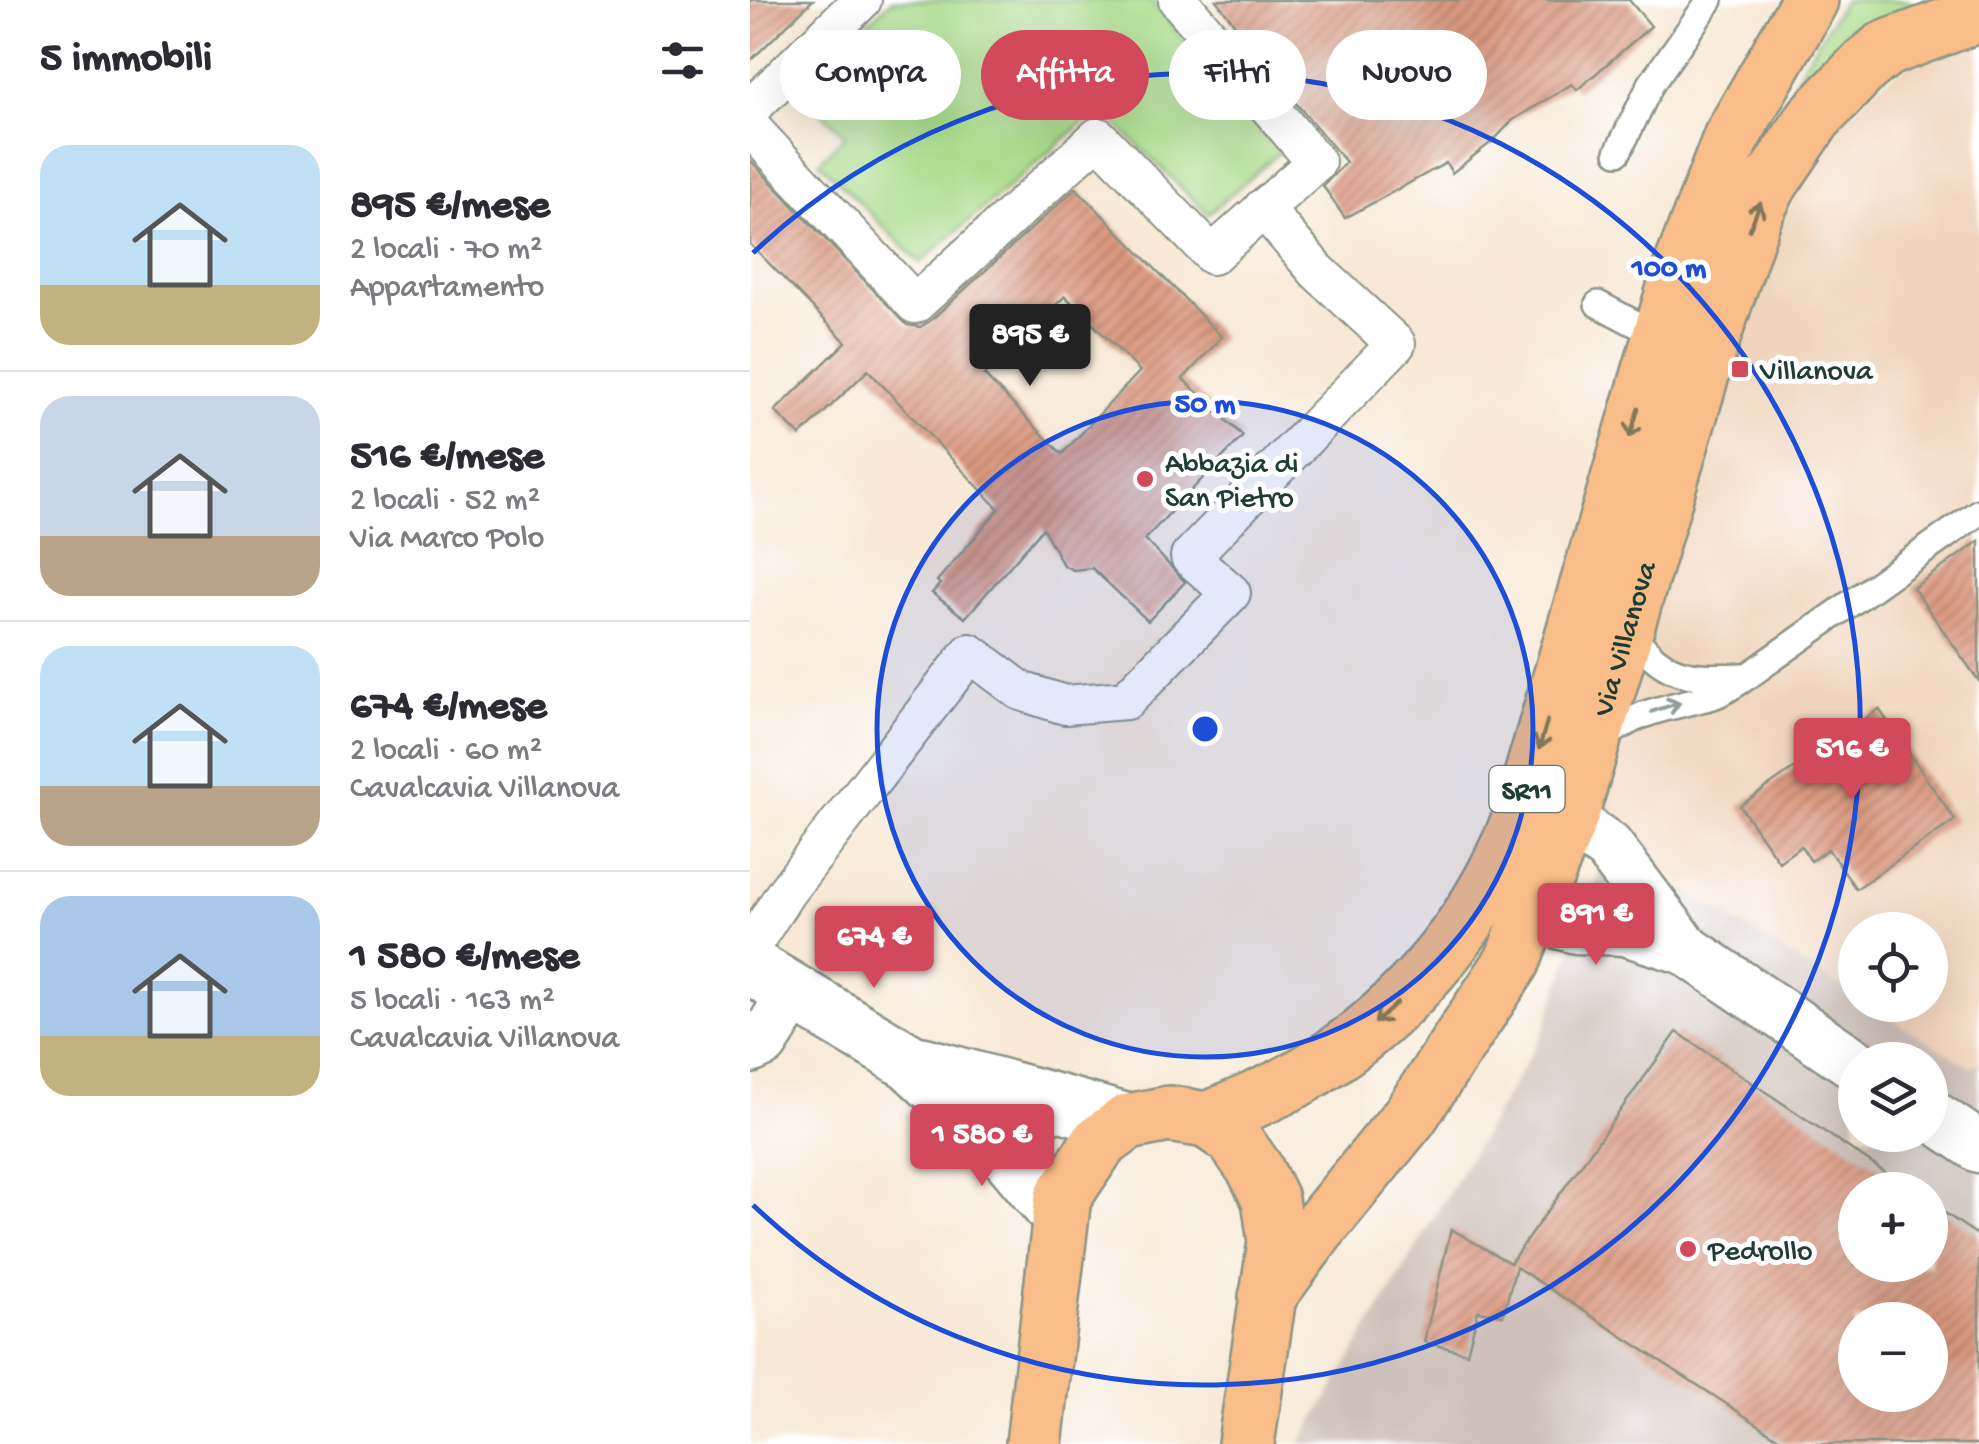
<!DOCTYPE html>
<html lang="it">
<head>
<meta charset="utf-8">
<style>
	body { margin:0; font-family:"Gochi Hand",sans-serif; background:#f7f7f7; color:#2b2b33; height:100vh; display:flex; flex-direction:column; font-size:38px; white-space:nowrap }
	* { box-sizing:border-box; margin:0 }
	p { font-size:32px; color:#7c7c81 }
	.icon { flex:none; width:55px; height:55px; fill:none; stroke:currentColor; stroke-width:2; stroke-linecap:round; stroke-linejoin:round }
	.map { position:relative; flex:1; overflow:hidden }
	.side { display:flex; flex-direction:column; background:#fff; width:750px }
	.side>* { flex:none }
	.top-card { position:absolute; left:30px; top:30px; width:950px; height:90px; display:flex; gap:20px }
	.fabs { position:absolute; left:1088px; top:912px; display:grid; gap:20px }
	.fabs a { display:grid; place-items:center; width:110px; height:110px; border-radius:50%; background:#fff; box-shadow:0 10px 40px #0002; font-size:50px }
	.price { position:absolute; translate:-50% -85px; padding:0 22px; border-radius:10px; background:#d1495b; color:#fff; font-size:32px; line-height:65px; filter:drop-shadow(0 2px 5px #0008) }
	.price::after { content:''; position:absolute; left:50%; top:60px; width:30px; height:22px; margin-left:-15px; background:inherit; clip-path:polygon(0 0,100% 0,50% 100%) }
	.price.on { background:#222; color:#fff }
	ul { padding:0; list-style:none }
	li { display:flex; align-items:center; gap:30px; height:250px; padding:0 40px }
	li+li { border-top:2px solid #e1e1e2 }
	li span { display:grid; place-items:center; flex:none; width:280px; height:200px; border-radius:30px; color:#555 }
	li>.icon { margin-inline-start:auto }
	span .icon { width:120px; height:120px; fill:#fffc; stroke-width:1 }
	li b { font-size:42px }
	h2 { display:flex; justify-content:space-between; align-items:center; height:120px; padding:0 40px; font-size:42px }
	.tag { padding:0 35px; border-radius:45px; background:#fff; box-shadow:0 10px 40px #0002; font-size:35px; line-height:90px }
	.tag.on { background:#d1495b; color:#fff }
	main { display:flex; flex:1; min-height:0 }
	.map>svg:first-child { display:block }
	.built { fill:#f0d5bc }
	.industrial { fill:#cec1b9; fill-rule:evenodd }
	.green { fill:#a9db8a; stroke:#648c5f; stroke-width:2.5 }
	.building { fill:url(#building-hatch); fill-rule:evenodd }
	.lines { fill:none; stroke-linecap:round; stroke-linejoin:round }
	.service-casing { stroke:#8b9384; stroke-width:30 }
	.pedestrian-casing { stroke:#8b9384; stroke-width:42 }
	.minor-casing { stroke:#8b9384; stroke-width:55 }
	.tertiary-casing { stroke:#8b9384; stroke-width:60 }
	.primary-casing { stroke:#8b9384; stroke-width:60 }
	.service { stroke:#fff; stroke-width:25 }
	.pedestrian { stroke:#fff; stroke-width:38 }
	.minor { stroke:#fff; stroke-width:50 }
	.tertiary { stroke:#fff; stroke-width:55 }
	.primary { stroke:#f8bd88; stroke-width:55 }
	.oneway { stroke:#81775a }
	.oneway2 { stroke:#8f9e9a }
	.ring { fill:none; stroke:#1d4ed8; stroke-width:5 }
	.poi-dot { fill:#d1495b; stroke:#fff; stroke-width:4 }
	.labels { text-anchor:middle; stroke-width:10; stroke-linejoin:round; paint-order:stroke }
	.shield { fill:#fff; stroke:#627771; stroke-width:2.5 }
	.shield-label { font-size:28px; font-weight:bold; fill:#1f3d34 }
	.poi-label { font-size:30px; fill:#1f3d34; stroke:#fff; text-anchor:start }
	.street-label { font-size:30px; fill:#1f3d34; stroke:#fff }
	.centre { fill:#1d4ed8; stroke:#fff; stroke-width:5 }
	.ring-label { font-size:30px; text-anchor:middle; font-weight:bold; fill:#1d4ed8; stroke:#fff; stroke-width:10; stroke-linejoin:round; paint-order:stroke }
</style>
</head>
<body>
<main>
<section class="side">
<h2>5 immobili<svg class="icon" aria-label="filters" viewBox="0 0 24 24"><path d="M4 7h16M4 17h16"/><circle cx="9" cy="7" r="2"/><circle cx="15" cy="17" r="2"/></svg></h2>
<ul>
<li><span style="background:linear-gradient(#bfe0f5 70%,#c2b280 0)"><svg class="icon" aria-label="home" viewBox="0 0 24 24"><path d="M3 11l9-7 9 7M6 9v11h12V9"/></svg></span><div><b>895 €/mese</b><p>2 locali · 70 m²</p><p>Appartamento</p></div></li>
<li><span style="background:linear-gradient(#c9d6e8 70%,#b9a48a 0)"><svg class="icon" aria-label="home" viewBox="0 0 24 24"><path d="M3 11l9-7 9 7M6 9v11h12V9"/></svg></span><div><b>516 €/mese</b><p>2 locali · 52 m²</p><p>Via Marco Polo</p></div></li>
<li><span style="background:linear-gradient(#bfe0f5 70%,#b9a48a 0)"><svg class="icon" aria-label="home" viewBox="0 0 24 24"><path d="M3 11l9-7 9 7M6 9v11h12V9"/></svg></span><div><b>674 €/mese</b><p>2 locali · 60 m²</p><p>Cavalcavia Villanova</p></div></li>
<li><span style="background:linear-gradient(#a9c7e8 70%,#c2b280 0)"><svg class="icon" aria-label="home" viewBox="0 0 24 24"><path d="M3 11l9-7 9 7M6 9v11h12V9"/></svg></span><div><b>1 580 €/mese</b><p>5 locali · 163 m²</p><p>Cavalcavia Villanova</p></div></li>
</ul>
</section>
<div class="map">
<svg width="1229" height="1444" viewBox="0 0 1229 1444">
	<defs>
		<pattern id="building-hatch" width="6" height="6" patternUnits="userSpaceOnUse" patternTransform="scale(2.5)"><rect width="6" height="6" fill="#db9a80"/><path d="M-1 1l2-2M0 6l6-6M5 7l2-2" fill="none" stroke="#b17f6a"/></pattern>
	</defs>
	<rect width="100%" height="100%" fill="#fff"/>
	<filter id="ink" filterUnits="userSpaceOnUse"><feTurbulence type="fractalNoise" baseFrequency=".01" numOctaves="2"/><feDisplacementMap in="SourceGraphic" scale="20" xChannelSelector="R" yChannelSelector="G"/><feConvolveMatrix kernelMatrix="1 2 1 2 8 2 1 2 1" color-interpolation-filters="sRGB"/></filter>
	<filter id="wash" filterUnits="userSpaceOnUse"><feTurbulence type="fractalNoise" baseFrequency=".0048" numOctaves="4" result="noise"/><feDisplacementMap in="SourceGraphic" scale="40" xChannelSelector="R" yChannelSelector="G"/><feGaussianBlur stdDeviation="2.25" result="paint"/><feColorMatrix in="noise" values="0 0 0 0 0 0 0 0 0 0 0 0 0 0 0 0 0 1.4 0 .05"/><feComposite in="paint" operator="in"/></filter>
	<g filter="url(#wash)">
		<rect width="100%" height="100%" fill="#f7e9d5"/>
		<polygon class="built" points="1229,41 1229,1062 1220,1068 1119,1005 1180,1005 1180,930 1105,930 1105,996 859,844 835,820 897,614 1046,175 1089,115 1159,63"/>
		<path class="industrial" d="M859 844 1105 996V1005H1119L1220 1067 1229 1062V1444H550L793 1033ZM1105 1060H1180V1135H1105ZM1105 1190H1180V1265H1105ZM1105 1320H1180V1395H1105Z"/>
		<g class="green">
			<polygon points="142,0 401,0 531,151 458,214 358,116 334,122 170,263 69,162 95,135 48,89"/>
			<path d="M1094 0H1159L1166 6C1146 13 1127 20 1110 32 1069 62 1039 111 1010 151L1055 62Z"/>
		</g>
		<g id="blocks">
			<g class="building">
				<polygon points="0,0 63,0 0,61"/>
				<polygon points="466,0 879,0 901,26 827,90 822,84 763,120 744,140 702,173 696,163 595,218 573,186 596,162 521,74 523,73"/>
				<path d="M0 160 157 325 170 327 180 321 326 188 472 337 433 379 493 436 395 539 435 582 398 621 342 568 323 570 313 565 293 528 215 618 182 593 190 584 187 581 249 509 118 370 50 436 25 411 96 342 0 244ZM315 296 390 371 312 454 234 375Z"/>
				<polygon points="1229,541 1229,681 1163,588"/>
				<polygon points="1129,709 1205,820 1106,889 1078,849 1061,861 1051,846 1029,862 990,806"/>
				<path d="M927 1032 1161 1190H1105V1265H1180V1203L1229 1236V1444H1038L766 1267 753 1315 728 1311 717 1353 674 1342 701 1229 760 1263ZM1105 1320H1180V1395H1105Z"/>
			</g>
		</g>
	</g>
	<g filter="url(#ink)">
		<use href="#blocks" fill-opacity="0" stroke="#8b9384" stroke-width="2.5"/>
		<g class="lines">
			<g class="service-casing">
				<g id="service">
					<polyline points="868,152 901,84 960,0"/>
					<polyline points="848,304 884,323 912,330"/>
					<path d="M878 628C914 678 935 678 993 676"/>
					<path d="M851 741C887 709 920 708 963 696 975 692 987 683 998 676L1229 512"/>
				</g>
			</g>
			<g class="pedestrian-casing">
				<g id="pedestrian">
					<polyline points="0,109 112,0"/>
					<polyline points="0,127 165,304 348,137 462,255 566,162 428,0"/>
					<polyline points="0,948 36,892 220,653 271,691 315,705 376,700 481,593 440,557 646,344 567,271 513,208"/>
				</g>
			</g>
			<g class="minor-casing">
				<g id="minor">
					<polyline points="817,824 834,830 858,847 935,949"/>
					<polyline points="783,916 826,928 875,930 935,949 1105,1064"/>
					<polyline points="0,1048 13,1042 45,992"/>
					<polyline points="1180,1114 1229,1147"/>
				</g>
			</g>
			<g class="tertiary-casing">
				<g id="tertiary">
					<polyline points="0,966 160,1062 255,1151 309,1216"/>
					<polyline points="172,1065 378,1122"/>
				</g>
			</g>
			<g class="primary-casing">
				<g id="primary">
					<path d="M457 1120C487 1107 519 1095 547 1079 647 1022 726 930 768 824L930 271 981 138 1060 0"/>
					<path id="s1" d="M517 1297 566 1231 660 1116 762 962 821 813 961 341 1004 215 1019 185 1064 118 1115 65 1135 49 1229 14"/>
					<polyline points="284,1444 313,1197 349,1143 378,1122 419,1114 457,1120 483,1138 505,1169 520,1199 526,1242 496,1444"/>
				</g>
			</g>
			<use href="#service" class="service"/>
			<use href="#pedestrian" class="pedestrian"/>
			<use href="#minor" class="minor"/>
			<use href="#tertiary" class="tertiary"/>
			<use href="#primary" class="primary"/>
		</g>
		<defs><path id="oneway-shaft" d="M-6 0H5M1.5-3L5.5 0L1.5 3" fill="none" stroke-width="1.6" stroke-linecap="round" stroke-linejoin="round" transform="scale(2.5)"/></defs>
		<g class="oneway">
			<use href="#oneway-shaft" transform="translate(1005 216) rotate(-68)"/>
			<use href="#oneway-shaft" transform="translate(884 423) rotate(107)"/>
			<use href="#oneway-shaft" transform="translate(793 735) rotate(106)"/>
			<use href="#oneway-shaft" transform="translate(636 1013) rotate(138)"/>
		</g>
		<use class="oneway2" href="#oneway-shaft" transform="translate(916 707) rotate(-18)"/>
	</g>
	<circle cx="455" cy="729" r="328" fill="#1d4ed8" fill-opacity=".12"/>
	<g class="ring">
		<circle cx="455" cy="729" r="328"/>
		<path d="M3 253A656 656 0 1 1 3 1205"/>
	</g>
	<g class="poi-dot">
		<rect x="980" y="359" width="20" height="20" rx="5"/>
		<circle cx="395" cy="479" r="10"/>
		<circle cx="938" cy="1249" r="10"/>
	</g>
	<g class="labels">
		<rect class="shield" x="739.5" y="766" width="75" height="46" rx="8"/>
		<g class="shield-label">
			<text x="777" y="799">SR11</text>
		</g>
		<g class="poi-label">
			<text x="1010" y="379">Villanova</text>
			<text x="415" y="472">Abbazia di<tspan x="415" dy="34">San Pietro</tspan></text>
			<text x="958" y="1259">Pedrollo</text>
		</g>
		<g class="street-label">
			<text dy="10" stroke="none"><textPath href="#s1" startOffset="758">Via Villanova</textPath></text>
		</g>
	</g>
	<circle cx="455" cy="729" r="15" class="centre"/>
	<g class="ring-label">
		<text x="919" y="276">100 m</text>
		<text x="455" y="412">50 m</text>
	</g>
</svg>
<div class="fabs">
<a><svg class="icon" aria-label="locate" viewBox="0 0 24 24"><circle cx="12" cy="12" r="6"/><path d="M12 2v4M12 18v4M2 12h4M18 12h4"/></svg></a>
<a><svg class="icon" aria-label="layers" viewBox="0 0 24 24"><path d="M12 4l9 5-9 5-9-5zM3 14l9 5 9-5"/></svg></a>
<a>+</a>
<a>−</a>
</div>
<b class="price on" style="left:280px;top:389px">895 €</b>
<b class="price" style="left:1102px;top:803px">516 €</b>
<b class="price" style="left:846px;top:968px">891 €</b>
<b class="price" style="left:124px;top:991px">674 €</b>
<b class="price" style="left:232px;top:1189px">1 580 €</b>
<div class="top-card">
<a class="tag">Compra</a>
<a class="tag on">Affitta</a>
<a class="tag">Filtri</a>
<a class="tag">Nuovo</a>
</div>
</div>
</main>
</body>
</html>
